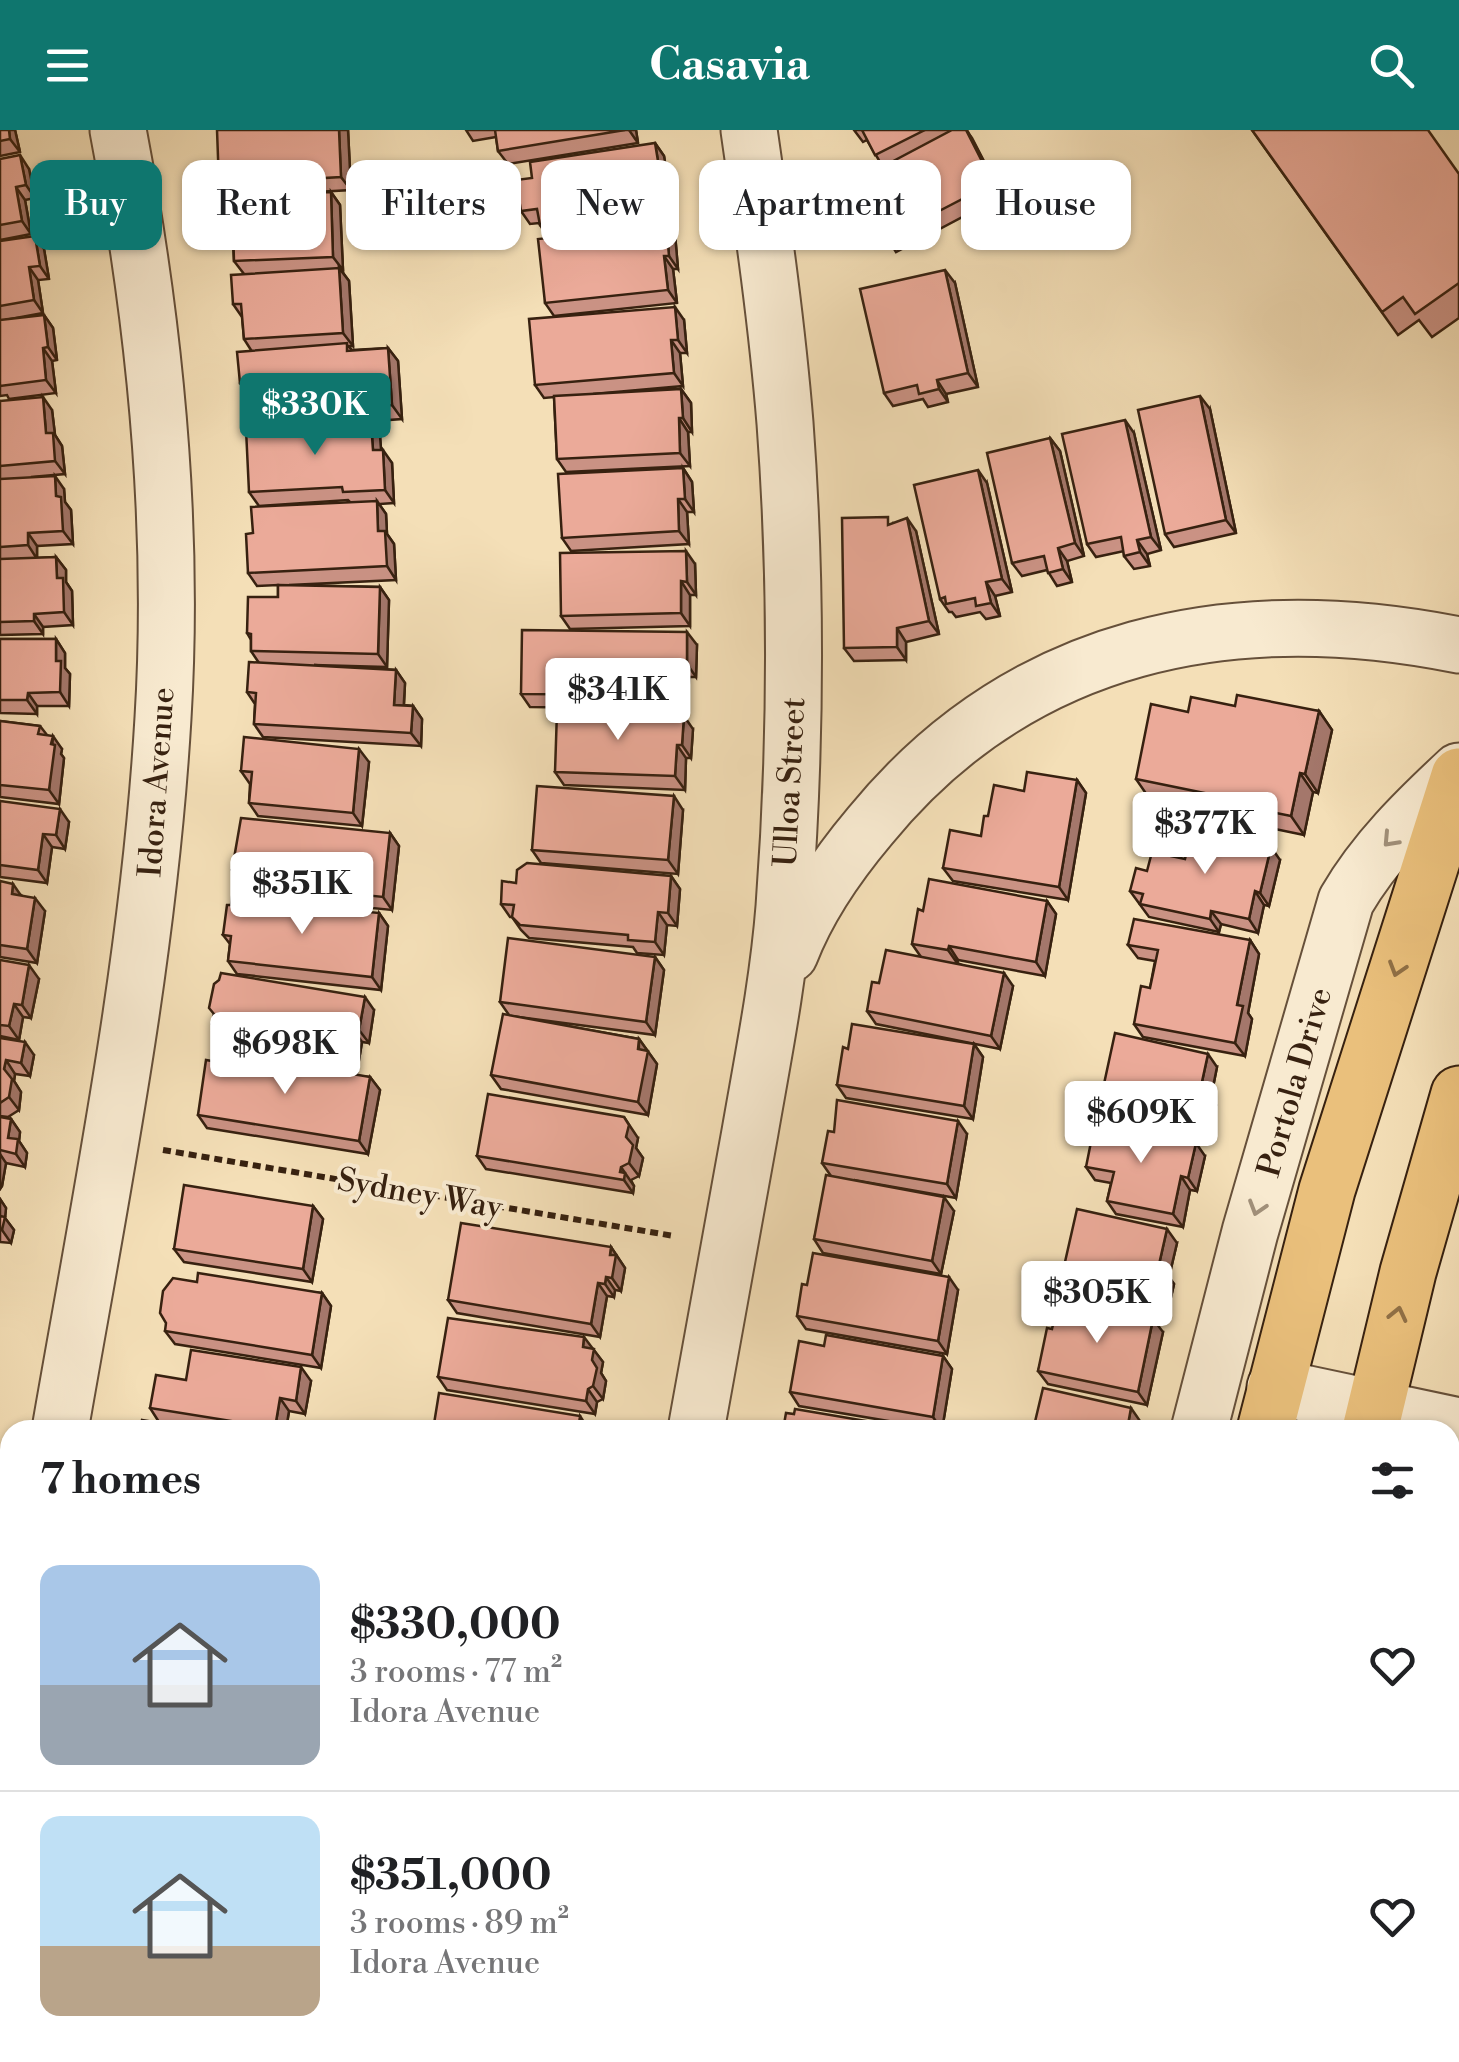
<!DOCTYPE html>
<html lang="en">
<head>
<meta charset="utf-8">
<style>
	body { margin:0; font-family:"Libre Bodoni",serif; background:#f6f6f6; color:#202124; height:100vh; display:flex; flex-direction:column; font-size:38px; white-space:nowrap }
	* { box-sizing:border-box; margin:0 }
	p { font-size:32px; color:#757577 }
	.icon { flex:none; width:55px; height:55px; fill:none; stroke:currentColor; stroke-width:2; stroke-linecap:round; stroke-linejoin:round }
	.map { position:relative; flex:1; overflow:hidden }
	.sheet { position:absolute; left:0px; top:1290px; width:1460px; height:642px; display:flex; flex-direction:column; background:#fff; border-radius:30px 30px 0 0; box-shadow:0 2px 8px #0004 }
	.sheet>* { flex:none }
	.hud { position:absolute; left:30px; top:30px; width:1400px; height:90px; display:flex; gap:20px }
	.price { position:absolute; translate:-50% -85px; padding:0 22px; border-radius:10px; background:#fff; color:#222; font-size:32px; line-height:65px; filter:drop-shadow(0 2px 5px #0008) }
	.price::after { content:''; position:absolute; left:50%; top:60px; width:30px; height:22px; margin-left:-15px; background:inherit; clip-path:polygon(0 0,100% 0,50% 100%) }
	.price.active { background:#0f766e; color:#fff }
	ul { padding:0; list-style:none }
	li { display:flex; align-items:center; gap:30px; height:250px; padding:0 40px }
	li+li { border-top:2px solid #e0e0e0 }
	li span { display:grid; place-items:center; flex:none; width:280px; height:200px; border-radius:20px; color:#555 }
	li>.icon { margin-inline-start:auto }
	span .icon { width:120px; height:120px; fill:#fffc; stroke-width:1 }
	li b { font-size:42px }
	h2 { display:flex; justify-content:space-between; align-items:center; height:120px; padding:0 40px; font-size:42px }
	.chip { padding:0 35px; border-radius:20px; background:#fff; box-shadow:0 2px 8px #0004; font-size:35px; line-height:90px }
	.chip.active { background:#0f766e; color:#fff }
	header { display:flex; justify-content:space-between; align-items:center; height:130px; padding:0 40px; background:#0f766e; color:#fff; font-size:45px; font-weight:700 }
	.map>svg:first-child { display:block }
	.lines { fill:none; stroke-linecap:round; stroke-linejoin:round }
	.minor-casing { stroke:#66503a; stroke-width:59 }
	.major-casing { stroke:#372110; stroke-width:59 }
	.path { stroke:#372110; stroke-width:6; stroke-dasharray:8 5; stroke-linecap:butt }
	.minor { stroke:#f8ead0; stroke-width:55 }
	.major { stroke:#eac07c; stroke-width:55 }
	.wall { fill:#ca9284; stroke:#372110; stroke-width:2.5; fill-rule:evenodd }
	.shaded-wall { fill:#a4776b; stroke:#372110; stroke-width:2.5 }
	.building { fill:#ebaa99; stroke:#372110; stroke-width:2.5 }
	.oneway { stroke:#a1907a }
	.oneway2 { stroke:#907046 }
	.labels { text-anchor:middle; stroke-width:8; stroke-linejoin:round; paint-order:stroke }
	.street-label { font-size:32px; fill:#372110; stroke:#f8ead0 }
</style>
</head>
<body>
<header><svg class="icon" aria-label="menu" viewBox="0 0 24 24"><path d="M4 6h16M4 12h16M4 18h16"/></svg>Casavia<svg class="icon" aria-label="search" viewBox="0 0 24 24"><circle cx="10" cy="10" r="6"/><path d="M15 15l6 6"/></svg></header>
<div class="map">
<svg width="1459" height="1932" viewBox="0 0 1459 1932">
	<rect width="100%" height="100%" fill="#f4dfb7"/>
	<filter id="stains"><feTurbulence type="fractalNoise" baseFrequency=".002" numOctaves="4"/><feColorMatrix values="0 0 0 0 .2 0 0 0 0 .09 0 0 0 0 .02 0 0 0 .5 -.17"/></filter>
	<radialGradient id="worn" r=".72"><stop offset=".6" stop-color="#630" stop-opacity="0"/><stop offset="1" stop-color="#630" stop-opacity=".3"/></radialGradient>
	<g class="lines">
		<g class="minor-casing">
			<g id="minor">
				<path d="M790 824C808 777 838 734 870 696 1021 511 1233 470 1459 515"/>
				<polyline points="1275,1257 1459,1296"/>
				<path d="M60 1300C101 1064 149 828 163 588 175 391 155 194 118 0"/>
				<path d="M696 1300C714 1201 732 1101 750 1002 763 927 778 853 784 777 796 616 797 454 785 293 777 195 763 97 749 0"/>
				<path d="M1199 1300 1250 1102 1346 771C1375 721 1416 681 1459 641"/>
				<polyline points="1450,1597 1459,1599"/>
				<polyline points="0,1644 10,1586"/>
				<polyline points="582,1932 584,1922"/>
				<polyline points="1072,1932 1073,1922"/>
			</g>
		</g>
		<g class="major-casing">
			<g id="major">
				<polyline points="1265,1300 1327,1060 1459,646"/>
				<polyline points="1370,1300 1408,1142 1459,964"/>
				<polyline points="1144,1932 1146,1922"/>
				<polyline points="1234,1932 1235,1922"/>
			</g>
		</g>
		<polyline class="path" points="163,1020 674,1106"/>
		<use href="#minor" class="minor"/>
		<use href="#major" class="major"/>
	</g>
	<g class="wall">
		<polygon points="0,0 15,0 20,22 0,26"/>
		<polygon points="348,0 351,60 263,65 331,62 340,75 343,140 341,140 349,151 353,216 348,216 352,220 388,218 398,231 402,289 291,297 371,292 380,306 381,320 392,333 394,373 379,374 386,384 387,404 394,414 396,450 289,455 380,457 389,470 387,537 314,535 396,540 405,553 404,575 413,576 422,589 421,616 263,607 254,594 255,574 247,562 259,533 251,521 251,510 247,503 278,467 278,455 257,456 248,443 253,403 350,372 348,370 259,376 249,362 260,299 251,286 249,266 240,253 251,220 244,209 242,187 233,174 244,144 234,131 233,112 224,99 228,66 219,54"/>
		<polygon points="466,0 636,0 638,13 508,34 498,21 496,7 473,11"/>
		<polygon points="854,0 967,0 1002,66 896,122 878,92 873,95 864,82 883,37 867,10 863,12"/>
		<polygon points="1252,0 1459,44 1459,188 1432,207 1419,190 1398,205"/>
		<path d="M655 13 664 26 669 57 661 58 666 91 675 104 678 139H673L677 173 554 186 545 173 548 108 539 93 530 94 521 81 532 48ZM626 97 627 100 569 106Z"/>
		<polygon points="0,29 29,39 35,68 25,70 31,104 0,110"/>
		<polygon points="0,111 44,119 49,149 38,150 43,183 5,190 44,185 53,198 57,230 52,231 56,263 9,269 7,265 0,266"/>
		<polygon points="955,153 978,257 946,264 948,272 928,277 923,269 893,276 884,263"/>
		<polygon points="684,190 687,223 680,223 683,256 593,264 681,259 691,273 692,302 688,302 690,336 566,342 557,329 554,267 544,268 535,255"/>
		<polygon points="0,271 52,280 55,305 62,316 65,344 31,347 64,359 65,372 71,380 73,414 37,416 37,428 56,427 66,440 66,452 72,461 73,495 43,497 43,504 0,505"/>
		<polygon points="1210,279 1236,403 1174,417 1165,404"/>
		<polygon points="1134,303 1161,420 1147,424 1150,436 1134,439 1124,426 1124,421 1096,427 1087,414"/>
		<polygon points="1050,308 1060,321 1084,426 1067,431 1072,452 1057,456 1047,440 1022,446 1012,433"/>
		<polygon points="683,338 692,352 694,382 687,382 689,414 571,421 562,408"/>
		<polygon points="987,353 1012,462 995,466 1000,486 986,489 980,482 956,487 952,482 949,482 940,469"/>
		<polygon points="893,393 916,401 939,504 906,512 906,530 854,531 844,518"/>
		<polygon points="695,434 696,465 690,465 690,496 570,499 561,486"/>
		<polygon points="0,509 56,509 65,523 65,538 70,544 69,576 37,576 37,584 0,583"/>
		<polygon points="697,515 696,547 689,547 688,579 530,577 521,564"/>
		<polygon points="1235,576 1319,581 1332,600 1318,663 1313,662 1304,705 1270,698 1266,692 1149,668 1136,649 1188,582"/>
		<polygon points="0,591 40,596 47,605 62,619 61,624 64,628 59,674 0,667"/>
		<polygon points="693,599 691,628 686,628 685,660 564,655 555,642"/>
		<polygon points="369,632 362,696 258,686 249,673 250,654 241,641"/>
		<polygon points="1077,650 1086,663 1068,770 953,751 943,738 981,706 988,686 1024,661"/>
		<polygon points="0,671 69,692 65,719 52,717 47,753 0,747"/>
		<polygon points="683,680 678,744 541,733 532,720"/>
		<polygon points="390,703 399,716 392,780 249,766 232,740"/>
		<polygon points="1185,729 1280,730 1269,776 1264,775 1258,803 1221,794 1219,802 1149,787 1130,761 1147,741"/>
		<polygon points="671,746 680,759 677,796 667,795 664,825 637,823 633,817 529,808 521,800 512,787 510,787 501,774 516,753"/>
		<polygon points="0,751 45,781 37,833 0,827"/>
		<polygon points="1047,771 1056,784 1045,846 958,830 957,833 1013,856 1000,919 876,894 867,881 879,853 921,827 912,814 923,781"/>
		<polygon points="379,783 388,796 381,860 237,844 228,831 230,814 223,805"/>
		<polygon points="1250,810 1259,824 1248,883 1252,889 1245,926 1143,907 1134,894 1150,858 1155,831 1138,828 1128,815"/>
		<polygon points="655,827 664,840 655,905 511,886 639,909 657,934 648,985 501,959 491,945 509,885 500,872"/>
		<polygon points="0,830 39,849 31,888 23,887 19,910 0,906"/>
		<polygon points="374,880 369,913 362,912 357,942 246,923 238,910 221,907 212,894 214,884"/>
		<polygon points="0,908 34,925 30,946 15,944 14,951 21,962 19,980 8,987 0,986"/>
		<polygon points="974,914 983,927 973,989 846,968 837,955"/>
		<polygon points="235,935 370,947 380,960 368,1024 207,998 198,985"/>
		<polygon points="1217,937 1211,967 1216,975 1209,1012 1108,991 1099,977"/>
		<polygon points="0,987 11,989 20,1002 19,1011 27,1023 25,1037 6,1033 2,1056 0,1059"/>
		<polygon points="834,1002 967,1004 956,1068 854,1050 954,1081 941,1144 823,1123 814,1109 831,1046 822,1033"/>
		<polygon points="638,1008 636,1018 643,1028 639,1046 631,1050 634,1056 633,1063 486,1039 477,1026"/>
		<polygon points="1205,1026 1197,1061 1190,1060 1183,1097 1116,1084 1107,1071 1111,1053 1095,1050 1086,1037"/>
		<polygon points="0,1069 6,1078 5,1088 14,1100 11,1113 0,1112"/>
		<polygon points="313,1076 323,1089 312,1152 184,1132 174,1119"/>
		<polygon points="1177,1113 1169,1147 1174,1154 1166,1189 1069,1168 1060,1154"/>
		<polygon points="611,1117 625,1138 621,1161 615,1160 614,1167 607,1166 600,1207 457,1183 448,1170"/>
		<polygon points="197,1152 322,1163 331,1176 321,1238 175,1214 165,1201"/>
		<polygon points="807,1155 958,1160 947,1224 806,1199 797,1186"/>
		<polygon points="1052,1199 1163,1202 1147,1275 1048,1254 1038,1241"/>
		<polygon points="824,1216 943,1226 952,1239 942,1300 799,1276 790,1262"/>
		<polygon points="593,1219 603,1232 601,1243 606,1251 603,1269 597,1272 595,1284 447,1260 438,1247"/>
		<polygon points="186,1250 311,1251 305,1284 289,1281 286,1300 212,1300 159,1292 150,1278"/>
		<polygon points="1459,1350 1459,1571 1450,1569 1450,1375"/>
		<polygon points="1450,1623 1459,1625 1459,1707 1450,1705"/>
		<polygon points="1450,1710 1459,1712 1459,1789 1450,1787"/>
		<polygon points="1450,1798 1459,1800 1459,1883 1450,1882"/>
	</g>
	<g class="shaded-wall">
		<polygon points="9,0 15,0 20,22 10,9"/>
		<polygon points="339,0 348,0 351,60 341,47"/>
		<polygon points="629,0 636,0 638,13"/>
		<polygon points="966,0 972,8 1002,66 993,53"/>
		<polygon points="655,13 664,26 669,57 660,43"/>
		<polygon points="20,25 29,39 35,68 26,55"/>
		<polygon points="652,45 661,58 666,91 657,78"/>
		<polygon points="16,57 25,70 31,104 22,91"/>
		<polygon points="331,62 340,75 343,140 333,127"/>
		<polygon points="666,91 675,104 678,139 669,126"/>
		<polygon points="35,106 44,119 49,149 40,136"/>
		<polygon points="664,126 673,139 677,173 668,160"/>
		<polygon points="29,137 38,150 43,183 34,170"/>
		<polygon points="339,138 349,151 353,216 343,203"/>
		<polygon points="945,140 955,153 978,257 968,243"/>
		<polygon points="675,177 684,190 687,223 678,210"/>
		<polygon points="44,185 53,198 57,230 48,217"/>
		<polygon points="671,210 680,223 683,256 674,243"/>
		<polygon points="43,218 52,231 56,263 46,250"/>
		<polygon points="388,218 398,231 402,289 392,275"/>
		<polygon points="937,250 946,264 948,272 939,259"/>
		<polygon points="681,259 691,273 692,302 683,288"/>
		<polygon points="1200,266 1210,279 1236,403 1226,390"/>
		<polygon points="43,267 52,280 55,305 62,316 65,344 55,331 46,303"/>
		<polygon points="679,288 688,302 690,336 680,323"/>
		<polygon points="1125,290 1134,303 1161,420 1151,407"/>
		<polygon points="371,292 380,306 382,333 373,320"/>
		<polygon points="1050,308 1060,321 1084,426 1075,413"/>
		<polygon points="383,320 392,333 394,373 385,360"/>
		<polygon points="683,338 692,352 694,382 685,369"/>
		<polygon points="978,340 987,353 1012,462 1002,449"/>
		<polygon points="55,346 64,359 65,372 71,380 73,414 63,401 56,366"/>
		<polygon points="678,369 687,382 689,414 679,401"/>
		<polygon points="377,371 386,384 387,404 394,414 396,450 387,436 378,401"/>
		<polygon points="907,388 916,401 939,504 929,491"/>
		<polygon points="28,403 37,416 37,429 28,415"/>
		<polygon points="1137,410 1147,424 1150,436 1140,422"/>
		<polygon points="1058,418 1067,431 1072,452 1063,439"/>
		<polygon points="686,421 695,434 696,465 687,452"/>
		<polygon points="56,427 66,440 66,452 72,461 73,495 64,482 57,448"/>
		<polygon points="681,451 690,465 690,496 681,483"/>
		<polygon points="986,452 995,466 1000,486 991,473"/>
		<polygon points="380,457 389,470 387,537 378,524"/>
		<polygon points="34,484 43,497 43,504 34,491"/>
		<polygon points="897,498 906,512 906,530 897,517"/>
		<polygon points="687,502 697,515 696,547 687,534"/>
		<polygon points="56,509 65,523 65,538 70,544 69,576 60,562 56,531"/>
		<polygon points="680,534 689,547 688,579 679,565"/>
		<polygon points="396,540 405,553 403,588 394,575"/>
		<polygon points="28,563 37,576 37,584 27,570"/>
		<polygon points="413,576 422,589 421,616 411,603"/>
		<polygon points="1319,581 1332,600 1318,663 1305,644"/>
		<polygon points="684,586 693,599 691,628 682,615"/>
		<polygon points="53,606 62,619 61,624 64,628 59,674 49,660"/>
		<polygon points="677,615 686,628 685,660 675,646"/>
		<polygon points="359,619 369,632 362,696 353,683"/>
		<polygon points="1300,643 1313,662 1304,705 1291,686"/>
		<polygon points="1077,650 1086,663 1068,770 1059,757"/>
		<polygon points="674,666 683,680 678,744 668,730"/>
		<polygon points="60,679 69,692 65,719 56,705"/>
		<polygon points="390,703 399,716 392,780 383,767"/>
		<polygon points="43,704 52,717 47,753 38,740"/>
		<polygon points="1271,717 1280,730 1269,776 1260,763"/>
		<polygon points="671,746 680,759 677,796 668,783"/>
		<polygon points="13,754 22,767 12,764"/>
		<polygon points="1255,761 1264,775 1258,803 1249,789"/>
		<polygon points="35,768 45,781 37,833 27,819"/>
		<polygon points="1047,771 1056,784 1045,846 1036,832"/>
		<polygon points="1211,781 1221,794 1219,802 1210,789"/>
		<polygon points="658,782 667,795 664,825 655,812"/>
		<polygon points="379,783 388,796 381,860 372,847"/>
		<polygon points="1250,810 1259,824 1248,883 1252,889 1245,926 1235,913 1237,875"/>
		<polygon points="949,816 958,830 957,833 948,820"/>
		<polygon points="655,827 664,840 655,905 646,892"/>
		<polygon points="29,835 39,849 31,888 22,875"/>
		<polygon points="1004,843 1013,856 1000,919 991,906"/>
		<polygon points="365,867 374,880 369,913 359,900"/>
		<polygon points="14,874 23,887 19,910 9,896"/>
		<polygon points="353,899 362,912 357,942 348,929"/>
		<polygon points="639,909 657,934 648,985 638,972"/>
		<polygon points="25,912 34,925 30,946 21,933"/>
		<polygon points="974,914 983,927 973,989 964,976"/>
		<polygon points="1208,924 1217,937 1211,967 1216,975 1209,1012 1199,999 1200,961"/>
		<polygon points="6,930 15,944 14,951 21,962 19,980 9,967 4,939"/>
		<polygon points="370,947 380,960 368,1024 359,1011"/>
		<polygon points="624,987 638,1008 636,1018 643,1028 639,1046 629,1033"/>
		<polygon points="11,989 20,1002 19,1011 27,1023 25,1037 16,1024 8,1008"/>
		<polygon points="958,991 967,1004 956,1068 947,1054"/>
		<polygon points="1196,1013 1205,1026 1197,1061 1188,1048"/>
		<polygon points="0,1024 6,1033 2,1056 0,1059"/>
		<polygon points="621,1037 634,1056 633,1063 624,1050 620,1042"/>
		<polygon points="1181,1046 1190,1060 1183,1097 1173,1084"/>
		<polygon points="944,1067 954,1081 941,1144 932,1131"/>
		<polygon points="0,1069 6,1078 5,1088 14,1100 11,1113 2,1100 0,1093"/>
		<polygon points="313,1076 323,1089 312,1152 303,1139"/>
		<polygon points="1167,1099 1177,1113 1169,1147 1174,1154 1166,1189 1156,1175 1158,1139"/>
		<polygon points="611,1117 625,1138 621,1161 612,1148 610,1125"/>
		<polygon points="606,1147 615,1160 614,1167 605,1154"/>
		<polygon points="949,1147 958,1160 947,1224 938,1211"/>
		<polygon points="598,1153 607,1166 600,1207 591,1194"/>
		<polygon points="322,1163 331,1176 321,1238 312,1225"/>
		<polygon points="1153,1189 1163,1202 1147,1275 1138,1262"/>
		<polygon points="584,1207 603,1232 601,1243 606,1251 603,1269 593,1256 583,1217"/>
		<polygon points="943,1226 952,1239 942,1300 933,1287"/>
		<polygon points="301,1237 311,1251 305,1284 296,1271"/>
		<polygon points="588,1259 597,1272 595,1284 586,1271"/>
		<polygon points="280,1268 289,1281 286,1300 276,1300 275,1298"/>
		<polygon points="1131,1278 1140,1291 1139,1300 1127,1300"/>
		<polygon points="580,1286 589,1300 582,1300 579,1294"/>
		<polygon points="61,1922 72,1922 71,1932 59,1932"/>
		<polygon points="142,1922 154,1922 152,1932 140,1932"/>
		<polygon points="824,1922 834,1922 833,1932 822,1932"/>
		<polygon points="1005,1922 1016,1922 1015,1932 1004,1932"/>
	</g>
	<g class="building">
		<polygon points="0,0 9,0 10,9 0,11"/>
		<polygon points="217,0 339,0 341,47 219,54"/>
		<polygon points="495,0 625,0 498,21"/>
		<polygon points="862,0 925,0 875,25"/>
		<polygon points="952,0 966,0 993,53 887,108 871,78 864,82 850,54"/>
		<polygon points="1252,0 1428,0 1459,44 1459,153 1415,184 1403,167 1382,182"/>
		<polygon points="655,13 660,43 652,45 657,78 540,95 537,79 521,81 516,50 532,48 530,32"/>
		<polygon points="20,25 26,55 16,57 22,91 0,95 0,29"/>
		<polygon points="331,62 333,127 234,131 233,99 224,99 222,67"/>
		<polygon points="666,91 669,126 664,126 668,160 545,173 538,109 627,100 626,94"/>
		<polygon points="35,106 40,136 29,137 34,170 0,176 0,111"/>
		<polygon points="339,138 343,203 244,209 241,174 233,174 231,145"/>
		<polygon points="945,140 968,243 937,250 939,259 919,264 917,255 884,263 860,159"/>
		<polygon points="675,177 678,210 671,210 674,243 535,255 529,189"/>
		<polygon points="44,185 48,217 43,218 46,250 0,256 0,190"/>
		<polygon points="347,213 347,221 388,218 392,275 251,286 248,252 240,253 237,222"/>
		<polygon points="681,259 683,288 679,288 680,323 557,329 554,266"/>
		<polygon points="1200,266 1226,390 1165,404 1138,280"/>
		<polygon points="43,267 46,303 53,303 55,331 0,336 0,271"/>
		<polygon points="1125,290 1151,407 1137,410 1140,422 1124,426 1121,407 1087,414 1062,304"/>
		<polygon points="371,292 373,320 383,320 385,360 343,362 342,357 249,362 246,299"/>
		<polygon points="1050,308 1075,413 1058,418 1063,439 1048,443 1044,426 1012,433 987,323"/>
		<polygon points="683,338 685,369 678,369 679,401 562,408 558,344"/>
		<polygon points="978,340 1002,449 986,452 991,473 976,476 975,468 946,474 945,467 940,469 914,355"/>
		<polygon points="55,346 56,366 61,367 63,401 28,403 28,415 0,417 0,349"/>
		<polygon points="377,371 378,401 385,401 387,436 248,443 246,404 253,403 251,377"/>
		<polygon points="888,387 888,395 907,388 929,491 897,498 897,517 844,518 842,388"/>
		<polygon points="686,421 687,452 681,451 681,483 561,486 560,423"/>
		<polygon points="56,427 57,448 63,448 64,482 34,484 34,491 0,492 0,429"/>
		<polygon points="278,455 380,457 378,524 251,521 251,504 247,503 248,467 278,467"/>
		<polygon points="522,500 687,502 687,534 680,534 679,565 521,564"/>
		<polygon points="0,509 56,509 56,531 61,531 60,562 28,563 27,570 0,570"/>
		<polygon points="249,532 396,540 394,575 413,576 411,603 254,594 256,563 247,562"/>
		<polygon points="1237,565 1319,581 1305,644 1300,643 1291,686 1257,679 1258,674 1136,649 1151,574 1188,582 1191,567 1235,576"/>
		<polygon points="557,581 684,586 682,615 677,615 675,646 555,642"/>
		<polygon points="0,591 40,596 38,604 53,606 51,614 55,615 49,660 0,655"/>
		<polygon points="244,607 359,619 353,683 249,673 252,642 241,641"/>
		<polygon points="1027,642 1077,650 1059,757 943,738 950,700 981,706 984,686 988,686 994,655 1024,661"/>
		<polygon points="537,656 674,666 668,730 532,720"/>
		<polygon points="0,671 60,679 56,705 43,704 38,740 0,735"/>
		<polygon points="241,688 390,703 383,767 240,752 241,741 232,740"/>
		<polygon points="1192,699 1271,717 1260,763 1255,761 1249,789 1211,781 1210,789 1140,774 1143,764 1130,761 1136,738 1147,741 1152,722 1185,729"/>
		<polygon points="527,733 671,746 668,783 658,782 655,812 628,810 628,805 520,795 512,787 514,775 501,774 502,751 516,753 517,740"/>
		<polygon points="929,749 1047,771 1036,832 949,816 948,820 912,814 918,779 923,781"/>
		<polygon points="0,751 13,754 12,764 35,768 27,819 0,815"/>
		<polygon points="232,767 379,783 372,847 228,831 231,806 223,805 227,775 231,775"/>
		<polygon points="1134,789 1250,810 1237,875 1243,876 1235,913 1134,894 1141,856 1150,858 1158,820 1128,815"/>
		<polygon points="508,808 655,827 646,892 500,872"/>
		<polygon points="886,820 1004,843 991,906 867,881 872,852 879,853"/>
		<polygon points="0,830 29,835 22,875 14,874 9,896 0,895"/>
		<polygon points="221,843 365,867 359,900 353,899 348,929 237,910 239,899 212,894 214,884 209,878 214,854 219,850"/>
		<polygon points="503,884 639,909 638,919 648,921 638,972 491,945"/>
		<polygon points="852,894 974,914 964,976 837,955 843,917 848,919"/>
		<polygon points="1115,903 1208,924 1200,961 1207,962 1199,999 1099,977"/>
		<polygon points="0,908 25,912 21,933 6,930 4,939 12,949 9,967 0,973"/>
		<polygon points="236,924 370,947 359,1011 198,985 206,930 235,935"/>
		<polygon points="488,964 624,987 629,995 626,1007 633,1015 629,1033 621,1037 620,1042 625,1043 624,1050 477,1026"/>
		<polygon points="837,970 958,991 947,1054 822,1033 828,1001 834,1002"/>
		<polygon points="0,987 11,989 8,1008 18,1009 16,1024 0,1020"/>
		<polygon points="1095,992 1196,1013 1188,1048 1181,1046 1173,1084 1107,1071 1114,1042 1086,1037"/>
		<polygon points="826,1045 944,1067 932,1131 814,1109"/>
		<polygon points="184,1055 313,1076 303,1139 174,1119"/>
		<polygon points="1077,1079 1167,1099 1158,1139 1164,1141 1156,1175 1060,1154"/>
		<polygon points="0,1086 5,1087 2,1100 0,1100"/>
		<polygon points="461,1093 611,1117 610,1125 616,1125 612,1148 606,1147 605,1154 598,1153 591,1194 448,1170"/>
		<polygon points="813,1123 949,1147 938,1211 797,1186 802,1154 807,1155"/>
		<polygon points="198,1143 322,1163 312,1225 165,1201 166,1193 160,1183 163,1161 173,1148 197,1152"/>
		<polygon points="1059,1169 1153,1189 1138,1262 1038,1241 1047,1198 1052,1199"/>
		<polygon points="448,1188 584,1207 583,1217 594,1219 592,1230 597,1238 593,1256 588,1259 586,1271 438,1247"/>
		<polygon points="826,1205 943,1226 933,1287 790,1262 799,1211 824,1216"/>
		<polygon points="191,1220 301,1237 296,1271 280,1268 275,1298 150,1278 156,1245 186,1250"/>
		<polygon points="1043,1258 1131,1278 1127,1300 1027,1300 1029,1295 1034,1296"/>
		<polygon points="439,1263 580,1286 579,1294 583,1295 582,1300 433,1300"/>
		<polygon points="795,1279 866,1291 864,1300 783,1300 786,1283 794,1284"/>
		<polygon points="142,1290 202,1300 140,1300"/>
		<polygon points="878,1293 919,1300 876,1300"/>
		<polygon points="1455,1349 1459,1350 1459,1551 1450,1549 1450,1375"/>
		<polygon points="1450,1623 1459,1625 1459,1696 1450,1694"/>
		<polygon points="1450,1710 1459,1712 1459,1778 1450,1776"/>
		<polygon points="1450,1798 1459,1800 1459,1872 1450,1870"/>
		<polygon points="1450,1887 1459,1889 1459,1932 1360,1932 1362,1922 1450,1922"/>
		<polygon points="13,1922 61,1922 59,1932 6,1932 7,1928 12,1929"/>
		<polygon points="80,1922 142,1922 140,1932 78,1932"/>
		<polygon points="157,1922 196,1922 220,1927 219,1932 155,1932"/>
		<polygon points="672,1922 824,1922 822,1932 670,1932"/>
		<polygon points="911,1922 1005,1922 1004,1932 908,1932"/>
	</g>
	<defs><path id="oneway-chevron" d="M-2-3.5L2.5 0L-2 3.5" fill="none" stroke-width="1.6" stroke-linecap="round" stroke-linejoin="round" transform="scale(2.5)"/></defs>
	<g class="oneway">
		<use href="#oneway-chevron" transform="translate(1390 710) rotate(133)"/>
		<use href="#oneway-chevron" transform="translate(1257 1078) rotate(107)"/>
	</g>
	<g class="oneway2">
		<use href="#oneway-chevron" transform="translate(1397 839) rotate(107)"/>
		<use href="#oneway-chevron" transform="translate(1398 1184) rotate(-77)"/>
	</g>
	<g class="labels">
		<g class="street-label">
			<text transform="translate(156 652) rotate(-86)" y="11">Idora Avenue</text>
			<text transform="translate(789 652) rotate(-87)" y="11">Ulloa Street</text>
			<text transform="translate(1294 952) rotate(-74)" y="11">Portola Drive</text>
			<text transform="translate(420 1063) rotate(10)" y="11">Sydney Way</text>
		</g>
	</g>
	<rect width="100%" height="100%" filter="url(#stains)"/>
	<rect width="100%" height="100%" fill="url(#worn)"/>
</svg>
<b class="price active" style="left:315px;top:328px">$330K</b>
<b class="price" style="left:618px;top:613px">$341K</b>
<b class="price" style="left:1205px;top:747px">$377K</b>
<b class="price" style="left:302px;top:807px">$351K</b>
<b class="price" style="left:285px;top:967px">$698K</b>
<b class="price" style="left:1141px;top:1036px">$609K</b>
<b class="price" style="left:1097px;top:1216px">$305K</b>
<div class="hud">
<a class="chip active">Buy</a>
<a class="chip">Rent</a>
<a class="chip">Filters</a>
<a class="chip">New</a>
<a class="chip">Apartment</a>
<a class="chip">House</a>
</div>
<section class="sheet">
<h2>7 homes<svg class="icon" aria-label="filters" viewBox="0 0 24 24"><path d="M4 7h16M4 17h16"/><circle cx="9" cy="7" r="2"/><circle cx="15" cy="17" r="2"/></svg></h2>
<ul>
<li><span style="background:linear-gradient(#a9c7e8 60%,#9aa5b1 0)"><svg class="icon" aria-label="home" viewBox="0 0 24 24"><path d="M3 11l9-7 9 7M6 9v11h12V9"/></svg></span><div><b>$330,000</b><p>3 rooms · 77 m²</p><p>Idora Avenue</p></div><svg class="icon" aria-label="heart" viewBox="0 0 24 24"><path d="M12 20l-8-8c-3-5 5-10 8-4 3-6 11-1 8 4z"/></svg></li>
<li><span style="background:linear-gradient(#bfe0f5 65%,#b9a48a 0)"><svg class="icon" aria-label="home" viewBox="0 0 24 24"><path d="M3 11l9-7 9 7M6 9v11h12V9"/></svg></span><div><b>$351,000</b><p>3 rooms · 89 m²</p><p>Idora Avenue</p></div><svg class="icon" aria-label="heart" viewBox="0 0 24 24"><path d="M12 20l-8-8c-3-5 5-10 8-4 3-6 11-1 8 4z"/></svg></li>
</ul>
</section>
</div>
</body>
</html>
